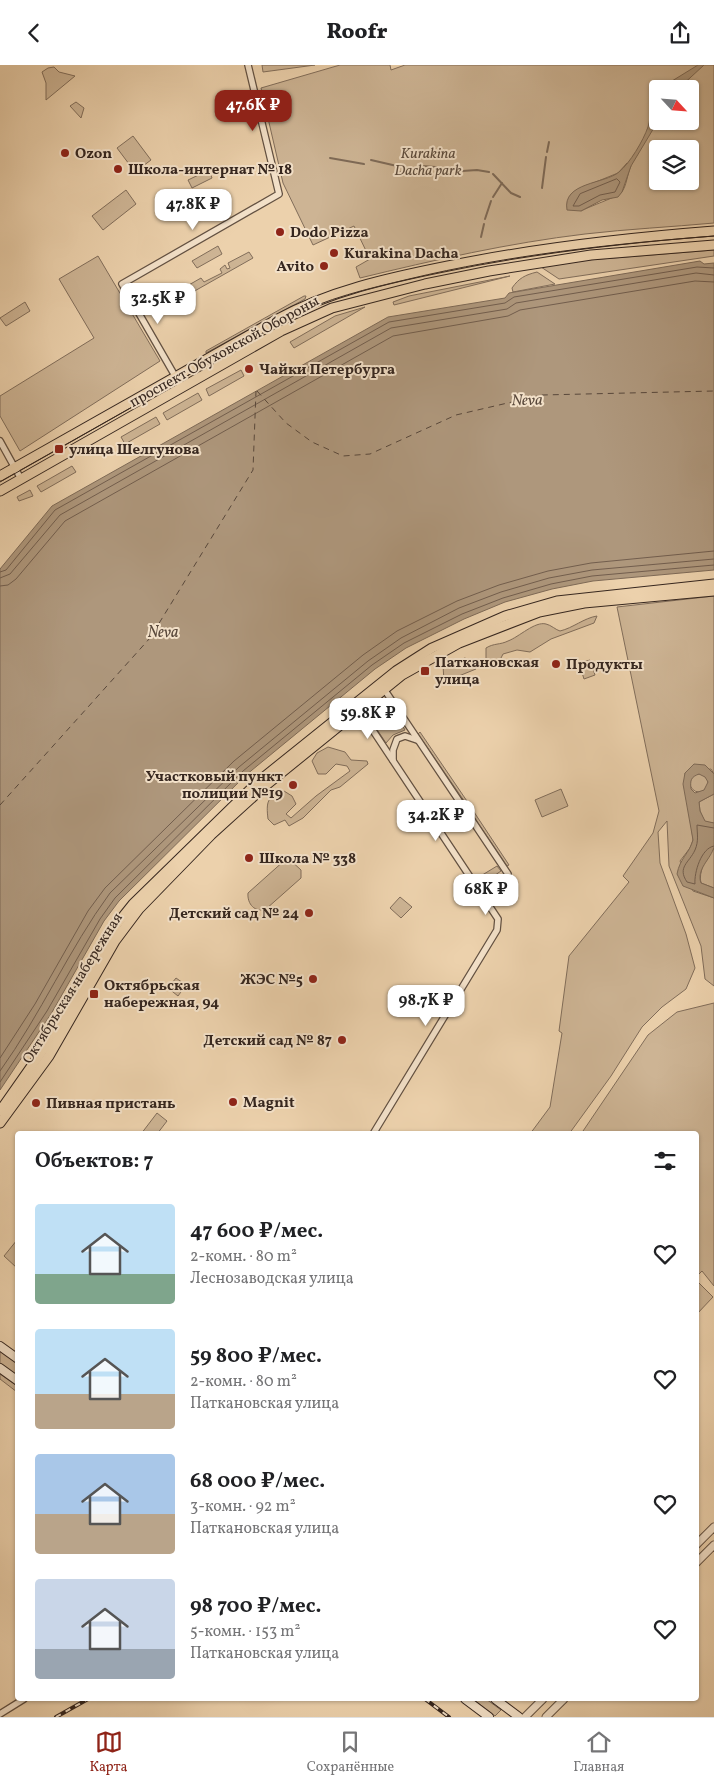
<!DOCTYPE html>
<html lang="ru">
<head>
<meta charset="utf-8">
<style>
	body { margin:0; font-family:Vollkorn,serif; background:#f2f2f2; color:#202124; height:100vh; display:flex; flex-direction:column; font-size:19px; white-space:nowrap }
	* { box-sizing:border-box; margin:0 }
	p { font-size:16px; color:#757577 }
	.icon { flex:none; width:28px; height:28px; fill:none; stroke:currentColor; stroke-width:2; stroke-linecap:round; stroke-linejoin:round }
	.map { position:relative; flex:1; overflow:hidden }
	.details { position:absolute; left:15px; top:1066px; width:684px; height:570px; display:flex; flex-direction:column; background:#fff; border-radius:5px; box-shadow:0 1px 4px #0004 }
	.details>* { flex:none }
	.needle { width:32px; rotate:116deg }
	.controls { position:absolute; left:649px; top:15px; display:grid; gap:10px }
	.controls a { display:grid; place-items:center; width:50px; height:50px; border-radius:5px; background:#fff; box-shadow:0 1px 4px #0004; font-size:25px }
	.price { position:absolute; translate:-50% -42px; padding:0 11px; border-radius:10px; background:#fff; color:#222; font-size:16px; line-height:32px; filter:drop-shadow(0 1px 2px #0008) }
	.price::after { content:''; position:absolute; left:50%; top:30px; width:15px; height:11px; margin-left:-8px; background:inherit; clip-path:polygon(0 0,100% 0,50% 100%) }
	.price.selected { background:#8f2418; color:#fff }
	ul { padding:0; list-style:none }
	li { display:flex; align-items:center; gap:15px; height:125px; padding:0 20px }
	li span { display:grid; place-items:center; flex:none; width:140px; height:100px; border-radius:5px; color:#555 }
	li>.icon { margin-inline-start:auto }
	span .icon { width:60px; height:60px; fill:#fffc; stroke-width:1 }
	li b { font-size:21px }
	h2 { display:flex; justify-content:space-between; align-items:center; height:60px; padding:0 20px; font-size:21px }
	header { display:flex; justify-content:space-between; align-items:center; height:65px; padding:0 20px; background:#fff; font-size:22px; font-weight:800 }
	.tab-bar { display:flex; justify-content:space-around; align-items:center; height:70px; border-top:1px solid #e0e0e0; background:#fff; font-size:14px; color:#757577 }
	.tab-bar a { display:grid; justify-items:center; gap:2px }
	.tab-bar .selected { color:#8f2418 }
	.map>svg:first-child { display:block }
	.green { fill:#cdb494; stroke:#816d5a; fill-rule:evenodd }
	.water { fill:#ae977c; stroke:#7e6a57; fill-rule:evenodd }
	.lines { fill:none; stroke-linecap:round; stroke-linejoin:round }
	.shore { stroke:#725e4e; stroke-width:1 }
	.stream { stroke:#7e6a57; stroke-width:2 }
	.ferry { stroke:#59483b; stroke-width:1; stroke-dasharray:6 5; stroke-linecap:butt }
	.minor-casing { stroke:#635142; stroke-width:8 }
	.tertiary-casing { stroke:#635142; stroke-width:9 }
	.secondary-casing { stroke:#35261f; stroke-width:10 }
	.primary-casing { stroke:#35261f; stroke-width:11 }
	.minor { stroke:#f3e1c9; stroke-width:5.5 }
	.tertiary { stroke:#f3e1c9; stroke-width:7 }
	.secondary { stroke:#f3e1c9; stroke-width:8 }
	.primary { stroke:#ecd1ac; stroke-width:9 }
	.tram { stroke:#35261f; stroke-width:1 }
	.rail-casing { stroke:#35261f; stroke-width:4 }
	.rail { stroke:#f3e1c9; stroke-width:2; stroke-dasharray:5.5; stroke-linecap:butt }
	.poi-dot { fill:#8f2418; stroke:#f3e1c9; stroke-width:2 }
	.labels { text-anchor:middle; stroke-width:4; stroke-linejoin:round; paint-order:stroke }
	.poi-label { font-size:15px; font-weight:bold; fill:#35261f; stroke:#f3e1c9; text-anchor:start }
	.park-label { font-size:15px; font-style:italic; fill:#5b4a3c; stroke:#f3e1c9 }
	.street-label { font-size:15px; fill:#35261f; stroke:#f3e1c9 }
	.water-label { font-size:16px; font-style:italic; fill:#59483b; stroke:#f3e1c9 }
</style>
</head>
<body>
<header><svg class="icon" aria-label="back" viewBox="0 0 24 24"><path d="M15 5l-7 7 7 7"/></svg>Roofr<svg class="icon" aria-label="share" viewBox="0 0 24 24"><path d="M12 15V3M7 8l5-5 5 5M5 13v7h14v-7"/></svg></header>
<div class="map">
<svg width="714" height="1652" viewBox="0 0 714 1652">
	<rect width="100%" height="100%" fill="#ecd1ac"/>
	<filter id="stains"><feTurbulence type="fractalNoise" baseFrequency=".004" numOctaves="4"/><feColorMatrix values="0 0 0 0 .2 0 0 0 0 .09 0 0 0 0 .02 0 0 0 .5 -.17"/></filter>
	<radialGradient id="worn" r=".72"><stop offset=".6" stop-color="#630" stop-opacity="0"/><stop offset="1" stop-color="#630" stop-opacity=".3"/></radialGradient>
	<g class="green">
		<polygon points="262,0 315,0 263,7"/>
		<path d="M340 0H390L391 5 405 0H714V158C671 162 628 164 585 169 509 178 434 195 360 213L356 202 370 194 354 161 313 180 283 118 261 23ZM658 24H690V56H658ZM658 84H690V116H658ZM627 98 631 101C627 109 627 121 621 128 619 131 588 142 581 146L569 135 576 125 618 108Z"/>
		<polygon points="54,2 59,7 75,11 46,35 46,18 42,7 48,3"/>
		<polygon points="76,37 84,43 81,53 70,41"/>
		<polygon points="133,71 151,95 135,107 117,83"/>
		<polygon points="209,105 212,113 192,123 188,115"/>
		<polygon points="126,125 136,139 103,165 92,151"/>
		<polygon points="218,181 222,189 197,203 192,196"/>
		<polygon points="714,185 714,191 559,214 541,202 588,195"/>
		<polygon points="249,187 253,193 184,232 180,225 201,213 204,217 222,208 220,204 225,200 227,204 230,203 228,198"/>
		<polygon points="98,191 160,296 20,386 0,351 0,331 94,273 59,214"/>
		<path d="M537 207 555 219 513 227 512 223C519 213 525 210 537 207Z"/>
		<polygon points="510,211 394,240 393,237 409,231"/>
		<polygon points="304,231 306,231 305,234 206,288 206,286"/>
		<polygon points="25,237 30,246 6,261 0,253"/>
		<polygon points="365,242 294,283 290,277 335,251"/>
		<polygon points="241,305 244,311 209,331 206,324"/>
		<polygon points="198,328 202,335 167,355 163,348"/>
		<polygon points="156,352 160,359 125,379 121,372"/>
		<polygon points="72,401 76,407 41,427 37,421"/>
		<polygon points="30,425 33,431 19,436 17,432"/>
		<polygon points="714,531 714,709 711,704 685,708 693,775 690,783 680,796 693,826 714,833 714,921 705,914 701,881 669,801 667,756 658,767 660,798 686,869 695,903 686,924 662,942 642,962 611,1011 569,1069 530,1069 550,1042 562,968 559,966 569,891 629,817 623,811 653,768 659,746 617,542"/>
		<path d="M597 551 594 558 551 574 530 587 517 585 503 589 499 597 489 601 486 595V583C494 578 500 580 508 576 519 572 535 556 546 559 551 560 556 565 560 566 573 563 584 553 597 551Z"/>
		<polygon points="465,593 473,598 476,604 444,617 443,600"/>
		<polygon points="590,595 595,610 584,614 579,598"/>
		<polygon points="382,632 389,640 369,654 366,643"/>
		<polygon points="392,643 405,665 393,670 386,678 372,657"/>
		<polygon points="420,667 471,742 469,743 418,669"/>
		<path d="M328 682 345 687 351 695 367 696 368 699 340 722 331 725 303 753 289 761 285 755 274 760 268 754C266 737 267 731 284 726L292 731 296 739 286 749 291 753 316 731 350 706 347 701 336 699 326 709H318L312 696 317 688Z"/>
		<circle cx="699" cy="718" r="9"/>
		<polygon points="561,724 568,741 542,752 535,735"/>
		<polygon points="714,729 714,758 705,757 700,746 699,737"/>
		<polygon points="474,747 509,800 507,801 472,749"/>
		<path d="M714 784V823L701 818C698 808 706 791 714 784Z"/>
		<path d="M289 794 301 805V813L266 844C255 848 247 839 248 828L285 795Z"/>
		<polygon points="497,801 501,806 488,815 479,812"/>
		<polygon points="504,809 503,818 495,825 487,825 478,815 489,818"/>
		<polygon points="400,832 412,842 401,853 390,843"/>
		<polygon points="176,913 186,920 178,931 168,923"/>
		<polygon points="714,938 714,1221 702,1206 696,1212 696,1069 581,1069 648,970 677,947"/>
		<polygon points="157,1048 167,1056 157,1069 141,1069"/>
		<polygon points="17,1175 18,1202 17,1203 4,1191"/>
		<polygon points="699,1218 713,1232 696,1250 696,1221"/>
		<polygon points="0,1286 17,1298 17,1311 0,1298"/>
		<polygon points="0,1309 17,1321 17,1327 0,1314"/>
		<polygon points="473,1634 486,1634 501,1645 495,1651"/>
	</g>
	<g class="water">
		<polygon points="698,0 704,0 678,24 659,24"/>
		<path d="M657 25 658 56 631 101 622 127 618 132 602 135 581 146 567 145C562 117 605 119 619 107 630 98 643 76 648 62 652 49 649 37 657 25Z"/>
		<polygon points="700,196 704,199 714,198 714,505 593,516 552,524 505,537 464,554 406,583 375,604 246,710 119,836 104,856 51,949 0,1025 0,504 52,441 388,252 505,233 509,228"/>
		<path d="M694 699 705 700 714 709V729L699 737 700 746 705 756 714 758C714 766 714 775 714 782 711 794 696 804 701 818L714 823V833L683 821 677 809C680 793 689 789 693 775L683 719 685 708ZM699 709 705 712 708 717 704 725 695 728 691 724C690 715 691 712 699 709Z"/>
	</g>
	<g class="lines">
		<g class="shore">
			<polygon points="617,114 620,117 615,127 600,130 579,141 573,141 580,129"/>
			<polyline points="0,507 6,505 55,445 389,257 505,238 514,232 697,202 714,203"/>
			<polyline points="0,513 10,509 60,450 391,263 507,244 516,238 696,208 714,210"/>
			<polyline points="0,521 8,520 16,514 65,456 393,271 508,251 520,245 695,216 714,217"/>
			<path d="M714 763 697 760C697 768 699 776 695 785 689 798 677 802 687 817L695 819C694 808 701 783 714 781"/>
			<polyline points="0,993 35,939 88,846 105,823 234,696 363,590 397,566 457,536 499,520 548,506 591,498 714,486"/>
			<path d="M0 1006C41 949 69 884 110 828L239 702 368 596 401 573 459 543 501 527 549 513 592 505 714 494"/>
			<polyline points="0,1017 47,946 100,854 115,833 243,706 372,600 404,578 462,549 503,533 551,519 592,511 714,500"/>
		</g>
		<g class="stream">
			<polyline points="547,87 549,77"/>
			<polyline points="330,93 364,99"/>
			<polyline points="371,95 397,101"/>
			<polyline points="422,101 435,102 457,107"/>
			<polyline points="462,106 477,105 489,107"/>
			<polyline points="400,107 402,107"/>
			<polyline points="408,107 417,104"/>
			<polyline points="493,109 511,128 520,132"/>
			<polyline points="542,123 546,92"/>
			<polyline points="493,132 502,118"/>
			<polyline points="485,154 491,136"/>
			<polyline points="481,172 484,159"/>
		</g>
		<g class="ferry">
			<polyline points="257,326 286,358 312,377 343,391 370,389 456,350 542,330 714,326"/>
			<polyline points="0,740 150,573 253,405 256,326"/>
		</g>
		<g class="minor-casing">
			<g id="minor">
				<polyline points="182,323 122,219 279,129 248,0"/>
				<polyline points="0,376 21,414"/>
				<polyline points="384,624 508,809 507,819 487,834"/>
				<polyline points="358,643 498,854 497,865 373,1069"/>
				<polyline points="393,695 393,685 397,674 405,671 417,675"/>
				<polyline points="0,1649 24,1634"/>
			</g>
		</g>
		<g class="tertiary-casing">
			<g id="tertiary">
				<polyline points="696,1480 714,1462"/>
				<polyline points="696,1498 714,1480"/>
				<polyline points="525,1652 543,1634"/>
				<polyline points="546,1652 564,1634"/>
			</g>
		</g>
		<g class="secondary-casing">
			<g id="secondary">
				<polyline points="0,1281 18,1294"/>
				<polyline points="0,1303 18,1316"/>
				<polyline points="465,1634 489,1652"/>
				<polyline points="495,1634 519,1652"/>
			</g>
		</g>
		<g class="primary-casing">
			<g id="primary">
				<path d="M0 411 276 255C329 226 388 213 448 201 536 183 624 173 714 166"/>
				<polyline points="0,426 281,266 332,243 425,219 489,206 591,190 714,180"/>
				<polyline points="0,1046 52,972 117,859 133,839 259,716 396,606 432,583 505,551 557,536 714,519"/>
				<polyline points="0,1058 49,991 115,876 139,844 211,770 265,721 402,610 459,578 539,547 584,538 714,526"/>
			</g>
		</g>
		<use href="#minor" class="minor"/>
		<use href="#tertiary" class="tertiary"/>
		<use href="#secondary" class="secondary"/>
		<use href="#primary" class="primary"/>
		<path class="tram" d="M0 417 289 253C327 233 367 224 409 214 509 190 611 179 714 171"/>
		<g class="rail-casing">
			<g id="rail">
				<polyline points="425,1634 449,1652"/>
				<polyline points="56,1652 88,1634"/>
			</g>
		</g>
		<use href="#rail" class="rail"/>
	</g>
	<g class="poi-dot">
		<circle cx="65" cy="88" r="5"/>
		<circle cx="118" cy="104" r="5"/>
		<circle cx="280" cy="167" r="5"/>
		<circle cx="334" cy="188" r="5"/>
		<circle cx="324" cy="201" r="5"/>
		<circle cx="249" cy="304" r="5"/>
		<rect x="54" y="379" width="10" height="10" rx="2.5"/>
		<circle cx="556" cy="599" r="5"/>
		<rect x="420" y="601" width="10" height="10" rx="2.5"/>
		<circle cx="293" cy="720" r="5"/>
		<circle cx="249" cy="793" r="5"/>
		<circle cx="309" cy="848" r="5"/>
		<circle cx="313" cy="914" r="5"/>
		<rect x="89" y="924" width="10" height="10" rx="2.5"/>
		<circle cx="342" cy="975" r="5"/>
		<circle cx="233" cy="1037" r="5"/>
		<circle cx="36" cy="1038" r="5"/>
	</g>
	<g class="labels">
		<g class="poi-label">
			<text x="75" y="93">Ozon</text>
			<text x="128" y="109">Школа-интернат № 18</text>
			<text x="290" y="172">Dodo Pizza</text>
			<text x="344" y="193">Kurakina Dacha</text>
			<text x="314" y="206" text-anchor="end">Avito</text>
			<text x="259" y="309">Чайки Петербурга</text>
			<text x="69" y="389">улица Шелгунова</text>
			<text x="435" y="602">Паткановская<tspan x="435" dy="17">улица</tspan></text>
			<text x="566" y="604">Продукты</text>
			<text x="283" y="716" text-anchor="end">Участковый пункт<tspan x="283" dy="17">полиции №19</tspan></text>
			<text x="259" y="798">Школа № 338</text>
			<text x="299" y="853" text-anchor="end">Детский сад № 24</text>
			<text x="303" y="919" text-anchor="end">ЖЭС №5</text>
			<text x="104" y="925">Октябрьская<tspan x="104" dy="17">набережная, 94</tspan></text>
			<text x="332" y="980" text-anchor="end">Детский сад № 87</text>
			<text x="243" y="1042">Magnit</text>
			<text x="46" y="1043">Пивная пристань</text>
		</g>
		<g class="park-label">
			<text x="428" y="93">Kurakina<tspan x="428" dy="17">Dacha park</tspan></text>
		</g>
		<g class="street-label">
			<text transform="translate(224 286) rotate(-29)" y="5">проспект Обуховской Обороны</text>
			<text transform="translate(72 923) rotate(-58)" y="5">Октябрьская набережная</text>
		</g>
		<g class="water-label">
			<text transform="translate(527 334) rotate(-1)" y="6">Neva</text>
			<text x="163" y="572">Neva</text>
		</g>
	</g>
	<rect width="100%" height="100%" filter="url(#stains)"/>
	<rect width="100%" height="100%" fill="url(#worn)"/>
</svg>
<div class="controls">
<a><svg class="needle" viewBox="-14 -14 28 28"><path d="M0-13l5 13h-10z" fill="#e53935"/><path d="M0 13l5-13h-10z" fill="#757577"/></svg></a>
<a><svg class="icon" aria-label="layers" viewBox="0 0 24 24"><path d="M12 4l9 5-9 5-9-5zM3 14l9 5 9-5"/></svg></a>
</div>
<b class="price selected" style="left:253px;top:67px">47.6K ₽</b>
<b class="price" style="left:193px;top:166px">47.8K ₽</b>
<b class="price" style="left:158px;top:260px">32.5K ₽</b>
<b class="price" style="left:368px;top:675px">59.8K ₽</b>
<b class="price" style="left:436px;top:777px">34.2K ₽</b>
<b class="price" style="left:486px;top:851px">68K ₽</b>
<b class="price" style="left:426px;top:962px">98.7K ₽</b>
<section class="details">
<h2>Объектов: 7<svg class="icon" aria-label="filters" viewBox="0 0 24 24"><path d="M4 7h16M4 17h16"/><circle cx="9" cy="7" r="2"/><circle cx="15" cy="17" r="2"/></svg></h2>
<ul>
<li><span style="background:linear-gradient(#bfe0f5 70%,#7fa58c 0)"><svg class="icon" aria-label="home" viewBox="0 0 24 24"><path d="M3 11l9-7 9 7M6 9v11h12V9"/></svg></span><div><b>47 600 ₽/мес.</b><p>2-комн. · 80 m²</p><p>Леснозаводская улица</p></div><svg class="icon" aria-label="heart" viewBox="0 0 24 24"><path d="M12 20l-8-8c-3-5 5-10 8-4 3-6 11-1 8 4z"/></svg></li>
<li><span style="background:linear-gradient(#bfe0f5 65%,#b9a48a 0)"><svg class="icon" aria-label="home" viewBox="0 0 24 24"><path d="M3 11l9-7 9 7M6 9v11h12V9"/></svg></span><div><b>59 800 ₽/мес.</b><p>2-комн. · 80 m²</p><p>Паткановская улица</p></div><svg class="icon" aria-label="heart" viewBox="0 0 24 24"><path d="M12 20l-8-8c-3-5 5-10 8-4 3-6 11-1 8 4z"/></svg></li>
<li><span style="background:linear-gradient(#a9c7e8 60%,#b9a48a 0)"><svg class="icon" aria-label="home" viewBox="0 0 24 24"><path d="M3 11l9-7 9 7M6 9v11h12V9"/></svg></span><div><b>68 000 ₽/мес.</b><p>3-комн. · 92 m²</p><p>Паткановская улица</p></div><svg class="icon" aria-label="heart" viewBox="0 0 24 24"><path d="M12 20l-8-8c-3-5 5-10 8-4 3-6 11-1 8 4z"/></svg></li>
<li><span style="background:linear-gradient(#c9d6e8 70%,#9aa5b1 0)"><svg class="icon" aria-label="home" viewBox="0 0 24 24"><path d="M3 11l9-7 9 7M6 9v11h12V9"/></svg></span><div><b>98 700 ₽/мес.</b><p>5-комн. · 153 m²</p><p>Паткановская улица</p></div><svg class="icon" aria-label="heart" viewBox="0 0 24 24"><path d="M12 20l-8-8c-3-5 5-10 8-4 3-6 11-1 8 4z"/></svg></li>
</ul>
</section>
</div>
<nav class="tab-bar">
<a class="selected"><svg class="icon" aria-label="map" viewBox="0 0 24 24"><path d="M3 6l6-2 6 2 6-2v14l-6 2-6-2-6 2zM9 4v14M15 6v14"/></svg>Карта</a>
<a><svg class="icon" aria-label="saved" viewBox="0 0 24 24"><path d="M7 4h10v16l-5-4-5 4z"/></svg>Сохранённые</a>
<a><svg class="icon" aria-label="home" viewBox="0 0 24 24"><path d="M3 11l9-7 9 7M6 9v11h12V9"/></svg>Главная</a>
</nav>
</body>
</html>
